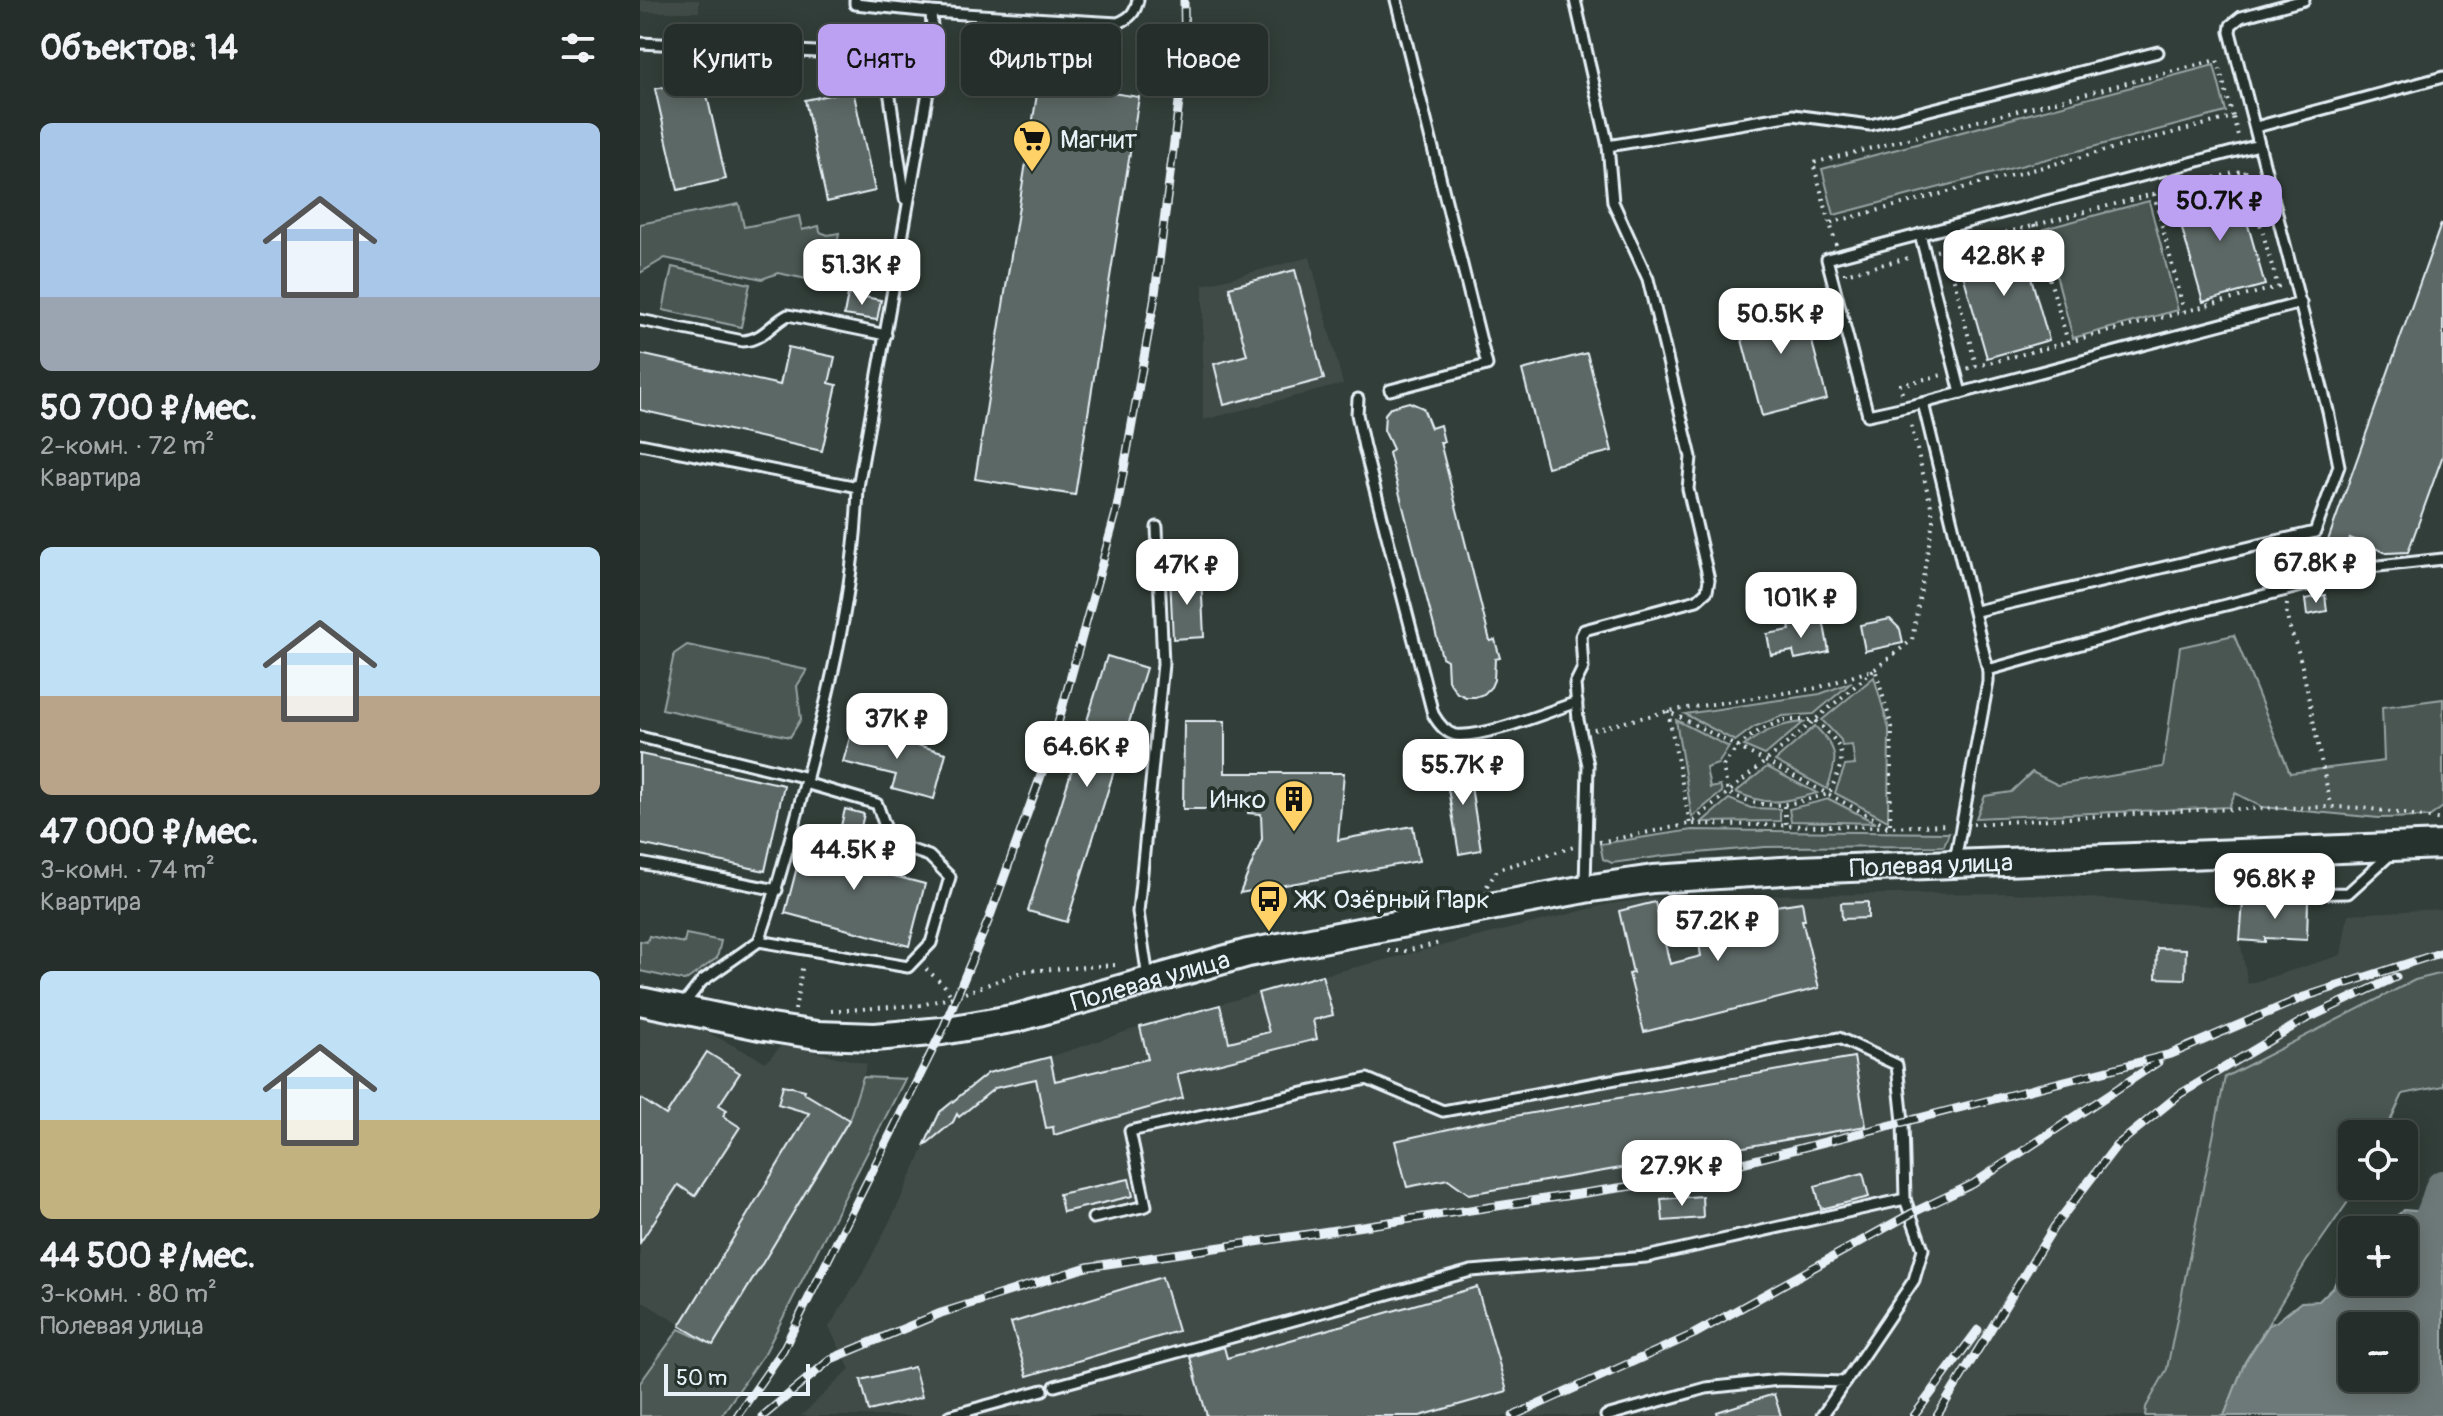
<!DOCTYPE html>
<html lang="ru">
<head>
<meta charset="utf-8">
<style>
	body { margin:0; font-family:Pangolin,sans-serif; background:#2e3633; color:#f1f3f6; height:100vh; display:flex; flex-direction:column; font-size:30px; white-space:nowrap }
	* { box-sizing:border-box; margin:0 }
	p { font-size:26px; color:#a4a8a9 }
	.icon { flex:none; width:44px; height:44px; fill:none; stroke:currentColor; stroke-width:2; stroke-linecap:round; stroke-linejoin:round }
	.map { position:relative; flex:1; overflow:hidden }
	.side { display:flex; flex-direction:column; background:#262e2b; width:640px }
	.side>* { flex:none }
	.banner { position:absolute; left:24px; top:24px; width:760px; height:72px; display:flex; gap:16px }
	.controls { position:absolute; left:1698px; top:1120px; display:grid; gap:16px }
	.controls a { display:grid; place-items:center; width:80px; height:80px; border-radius:12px; background:#262e2b; box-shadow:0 4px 20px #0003,0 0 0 2px #424a47; font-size:40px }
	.scale { position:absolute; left:24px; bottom:20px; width:146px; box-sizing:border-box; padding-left:8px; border:4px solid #e8f1f8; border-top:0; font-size:22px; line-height:28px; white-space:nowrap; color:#e8f1f8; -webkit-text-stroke:6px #26332d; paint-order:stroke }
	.price { position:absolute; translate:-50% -68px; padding:0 18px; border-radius:16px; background:#fff; color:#222; font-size:26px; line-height:52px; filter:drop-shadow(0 2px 4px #0008) }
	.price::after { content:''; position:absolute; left:50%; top:48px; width:24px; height:18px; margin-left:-12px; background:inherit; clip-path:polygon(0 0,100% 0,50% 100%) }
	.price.selected { background:#bca0f2; color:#111 }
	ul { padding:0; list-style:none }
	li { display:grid; align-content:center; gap:16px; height:424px; padding:0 40px }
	li span { display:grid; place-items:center; height:248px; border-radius:12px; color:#555 }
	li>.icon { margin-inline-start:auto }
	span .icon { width:144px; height:144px; fill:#fffc; stroke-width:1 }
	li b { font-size:34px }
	h2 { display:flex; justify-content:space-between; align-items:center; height:96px; padding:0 40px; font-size:34px }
	.chip { padding:0 28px; border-radius:12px; background:#262e2b; box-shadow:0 4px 20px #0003,0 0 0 2px #424a47; font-size:28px; line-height:72px }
	.chip.selected { background:#bca0f2; color:#111 }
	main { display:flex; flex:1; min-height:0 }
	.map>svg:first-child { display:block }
	.built { fill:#3f4b46 }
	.green { fill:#495651; stroke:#98a4a4; stroke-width:2 }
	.water { fill:#6d7978; stroke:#9ea9ab; stroke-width:2; fill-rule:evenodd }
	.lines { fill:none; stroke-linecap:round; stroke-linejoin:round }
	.river { stroke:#6d7978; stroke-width:36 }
	.building { fill:#5c6865; stroke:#e8f1f8; stroke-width:2 }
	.lane-casing { stroke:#e8f1f8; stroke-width:15 }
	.secondary-casing { stroke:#e8f1f8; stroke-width:32 }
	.path { stroke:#e8f1f8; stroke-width:4; stroke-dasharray:2 6; stroke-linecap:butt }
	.lane { stroke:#26332d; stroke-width:9 }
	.secondary { stroke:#26332d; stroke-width:26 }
	.rail-casing { stroke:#e8f1f8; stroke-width:9 }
	.rail { stroke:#26332d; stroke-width:6; stroke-dasharray:18; stroke-linecap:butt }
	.labels { text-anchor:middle; stroke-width:8; stroke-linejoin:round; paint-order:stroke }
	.poi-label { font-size:26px; fill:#e8f1f8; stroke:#26332d; text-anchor:start }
	.street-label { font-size:26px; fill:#e8f1f8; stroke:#26332d }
</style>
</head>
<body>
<main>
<section class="side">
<h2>Объектов: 14<svg class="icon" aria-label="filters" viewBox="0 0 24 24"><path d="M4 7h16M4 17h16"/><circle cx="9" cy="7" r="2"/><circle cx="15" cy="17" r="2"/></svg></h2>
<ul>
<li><span style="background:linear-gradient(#a9c7e8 70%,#9aa5b1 0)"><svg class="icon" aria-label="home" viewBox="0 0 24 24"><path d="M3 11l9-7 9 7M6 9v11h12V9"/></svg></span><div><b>50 700 ₽/мес.</b><p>2-комн. · 72 m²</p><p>Квартира</p></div></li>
<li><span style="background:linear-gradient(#bfe0f5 60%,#b9a48a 0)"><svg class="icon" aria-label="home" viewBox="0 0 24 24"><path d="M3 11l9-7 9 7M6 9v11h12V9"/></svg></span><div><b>47 000 ₽/мес.</b><p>3-комн. · 74 m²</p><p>Квартира</p></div></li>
<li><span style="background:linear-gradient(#bfe0f5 60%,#c2b280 0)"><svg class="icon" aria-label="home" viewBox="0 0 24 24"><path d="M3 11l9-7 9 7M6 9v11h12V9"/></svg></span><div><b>44 500 ₽/мес.</b><p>3-комн. · 80 m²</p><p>Полевая улица</p></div></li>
</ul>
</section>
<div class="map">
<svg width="1803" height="1416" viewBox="0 0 1803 1416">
	<rect width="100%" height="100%" fill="#323e39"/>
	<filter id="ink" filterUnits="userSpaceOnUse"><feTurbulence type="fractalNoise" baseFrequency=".0125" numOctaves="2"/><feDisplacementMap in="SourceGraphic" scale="16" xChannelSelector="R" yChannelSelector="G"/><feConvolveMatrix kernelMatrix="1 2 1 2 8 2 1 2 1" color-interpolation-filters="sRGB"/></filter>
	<g filter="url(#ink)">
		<g class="built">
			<rect x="0" y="0" width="59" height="12"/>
			<polygon points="670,257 703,384 563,420 563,285"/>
			<polygon points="1371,893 1603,908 1600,940 1608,984 1701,955 1708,914 1803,909 1803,973 1775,980 1527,1369 1506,1407 1505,1416 161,1416 210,1369 189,1327 223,1273 257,1207 300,1112 348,1073 410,1057 500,1027 664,980 969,904 1027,896"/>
			<polygon points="0,1017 61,1029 126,1062 143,1044 227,1064 209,1120 73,1345 0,1300"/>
		</g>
		<g class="green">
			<polygon points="1574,65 1586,112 1194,215 1182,169"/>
			<polygon points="1509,201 1538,310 1433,338 1404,229"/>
			<polygon points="99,204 104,227 159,216 162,230 179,226 180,232 188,235 199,233 191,284 138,273 122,279 25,258 0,273 0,224"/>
			<polygon points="32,267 110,284 101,327 23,310"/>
			<polygon points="1594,635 1650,773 1744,761 1742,707 1803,699 1803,807 1789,817 1739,818 1622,807 1595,793 1589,807 1336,818 1345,796 1371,792 1392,772 1418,785 1523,767 1540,647"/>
			<polygon points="47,645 167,670 157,686 161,719 150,737 22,709 34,654"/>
			<polygon points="1234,677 1249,729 1248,821 1195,793 1205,766 1215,765 1212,745 1202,746 1201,740 1182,720"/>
			<polygon points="1212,682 1174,714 1142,716 1114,727 1095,741 1045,714 1180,694"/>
			<polygon points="1036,720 1089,747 1078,764 1066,768 1070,788 1080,786 1082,792 1052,817"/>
			<path d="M1164 722 1125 755 1104 746C1123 731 1140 724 1164 722Z"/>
			<path d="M1175 726C1199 751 1198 757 1187 789L1135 761Z"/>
			<path d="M1127 767 1177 793C1144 802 1129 807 1096 792Z"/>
			<polygon points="1089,799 1111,808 1140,809 1140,821 1062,822"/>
			<polygon points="1189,799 1236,823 1151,821 1149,809"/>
			<polygon points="1052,830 1309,833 1304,846 1125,847 1024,856 972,863 963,859 960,844"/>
			<polygon points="46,934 81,941 77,958 45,981 0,971 0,941 7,942 9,936 44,943"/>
			<polygon points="1803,973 1803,1086 1763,1094 1744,1134 1712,1134 1712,1186 1719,1186 1666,1262 1605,1362 1584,1416 1505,1416 1506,1407 1527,1369 1585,1077 1775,980"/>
			<polygon points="223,1077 265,1079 126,1351 81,1416 0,1416 0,1383 39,1329 73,1345 209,1120"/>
		</g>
		<path class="water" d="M1764 1210 1787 1212 1803 1210V1416H1584L1605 1362 1629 1325 1636 1322 1661 1302 1679 1301 1694 1286 1701 1269 1710 1259 1712 1258V1282H1764V1230H1748L1751 1220ZM1712 1326H1764V1378H1712Z"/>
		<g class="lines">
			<polyline class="river" points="1745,1326 1796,1210 1803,1188"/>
		</g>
		<g class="building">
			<polygon points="63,78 86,179 38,190 15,89"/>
			<polygon points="399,82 499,97 435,495 335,479"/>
			<polygon points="213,90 235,191 187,202 165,100"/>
			<polygon points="1596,183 1625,285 1563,302 1534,201"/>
			<polygon points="1801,224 1803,225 1803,455 1768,552 1747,553 1710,538 1699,567 1681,560"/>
			<polygon points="1380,239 1409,340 1347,358 1318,257"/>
			<polygon points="655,270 684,379 584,405 574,364 607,355 589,287"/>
			<polygon points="208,294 241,300 237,320 204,315"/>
			<polygon points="1160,296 1187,399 1122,416 1095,313"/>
			<polygon points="148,347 195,357 189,383 197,385 182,451 0,410 0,354 140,385"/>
			<polygon points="947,353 972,451 907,467 882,370"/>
			<polygon points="769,402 783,408 791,428 800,425 804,442 800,442 850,641 855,640 860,658 855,659 854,680 851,687 844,694 835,697 826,697 817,693 808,680 807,660 802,657 749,453 753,449 744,430 745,414 751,407"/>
			<polygon points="561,576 564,637 533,639 530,577"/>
			<polygon points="1685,595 1687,611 1667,615 1665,599"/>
			<polygon points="1183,619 1189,652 1155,659 1153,651 1131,655 1127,634 1150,630 1149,625"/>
			<polygon points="1250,619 1260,629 1263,643 1225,651 1220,625"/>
			<polygon points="467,656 506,668 427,922 388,911"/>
			<polygon points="544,721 585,721 585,773 704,773 698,840 773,826 779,861 600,893 622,839 621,814 608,813 608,809 543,809"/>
			<polygon points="213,727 306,753 294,799 252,788 256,775 203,762"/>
			<polygon points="0,754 144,785 125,871 0,844"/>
			<polygon points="827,761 841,850 819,854 804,765"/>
			<polygon points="205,809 224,814 212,865 285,884 269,946 145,913 161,852 193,860"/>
			<polygon points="1644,901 1668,901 1667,940 1625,938 1625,942 1600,940 1603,902 1643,905"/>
			<polygon points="1015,902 1030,964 1061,956 1055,918 1162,902 1165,920 1162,920 1179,988 1004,1032 989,974 993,973 979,911"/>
			<polygon points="1228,902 1228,918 1202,919 1201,903"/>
			<polygon points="1517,948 1546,949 1545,979 1516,978"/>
			<polygon points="682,975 693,1015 673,1020 677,1039 537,1074 543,1098 414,1135 413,1127 406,1128 396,1079 355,1088 319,1117 317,1114 313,1122 284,1146 300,1112 348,1073 410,1057 415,1081 508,1059 500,1027 580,1005 589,1042 629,1032 618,993"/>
			<polygon points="67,1052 100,1073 79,1105 87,1110 83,1116 100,1127 55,1196 38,1185 0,1243 0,1098 26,1115"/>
			<polygon points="1214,1057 1226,1126 829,1194 808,1179 767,1187 755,1141 840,1122"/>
			<polygon points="143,1085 165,1090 164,1093 209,1120 73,1345 40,1326 169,1113 138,1104"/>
			<polygon points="1223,1173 1229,1197 1181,1209 1175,1186"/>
			<polygon points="489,1179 493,1196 423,1212 419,1194"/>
			<polygon points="1062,1196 1063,1218 1023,1221 1021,1199"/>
			<polygon points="522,1277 538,1331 387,1376 371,1323"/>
			<polygon points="837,1287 867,1391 780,1416 567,1416 550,1357 584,1347 587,1358"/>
			<polygon points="274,1367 282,1397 229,1411 221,1380"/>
			<polygon points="1134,1394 1141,1416 1078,1416 1077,1412"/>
		</g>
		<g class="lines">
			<g class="lane-casing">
				<g id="lane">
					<polyline points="935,0 968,146 973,202 1008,279 1051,457 1048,489 1069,580 1067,591 1057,600 944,630 941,636 943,668 935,684 938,720 948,765 945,886"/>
					<path d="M291 12 478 23C490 18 495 13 498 0"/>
					<polyline points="0,43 294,58"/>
					<polyline points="244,56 265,199"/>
					<polyline points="1616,127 1803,77"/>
					<polyline points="1619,145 1187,259 1228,415 1283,403 1661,303"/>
					<polyline points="968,146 1153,115 1230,125 1518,52"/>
					<polyline points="1280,234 1321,393"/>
					<path d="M0 320 103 341C123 340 132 323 148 315L246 335"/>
					<polyline points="750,390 847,365 756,0"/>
					<path d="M718 399 717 414 724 447 793 714C798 723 805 733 816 735 845 738 907 712 937 702"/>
					<polyline points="1283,403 1348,670 1348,682 1315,861"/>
					<polyline points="0,444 218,487 294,58 291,12 215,4 215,0"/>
					<polyline points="1336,611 1675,532 1699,466 1688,411 1590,32 1591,25 1601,17 1664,0"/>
					<polyline points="1348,670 1534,618 1690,579 1711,569 1803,559"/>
					<polyline points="0,737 167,778"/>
					<polyline points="1597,858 1633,894 1708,893 1752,853"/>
					<polyline points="0,863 137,890"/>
					<path d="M119 941C137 891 150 840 164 788 190 691 215 587 218 487"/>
					<polyline points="508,978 498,912 523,664 517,527"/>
					<polyline points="43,1005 62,981 119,941 268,967 291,943 310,877 289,856 251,843 237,804 165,783"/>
					<polyline points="453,1218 506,1206 490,1131 727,1079 803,1111 1199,1038 1257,1065 1263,1122 1265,1199 1283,1249 1274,1280 1205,1382"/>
					<polyline points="415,1386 831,1271 1006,1257 1265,1199"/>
					<polyline points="309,1416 403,1390"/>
					<polyline points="966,1416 1066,1388 1139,1380 1205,1382 1182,1416"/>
				</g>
			</g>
			<g class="secondary-casing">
				<g id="secondary">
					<path id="s1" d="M0 1001 125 1027 177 1035 235 1037 302 1031 377 1018 608 953 945 889 1013 879 1159 870 1803 845"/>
				</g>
			</g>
			<g class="path">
				<polyline points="245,42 246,18"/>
				<polyline points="1514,194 1544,311"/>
				<polyline points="1190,223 1173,163 1577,60 1593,117"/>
				<polyline points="1394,225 1428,342"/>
				<polyline points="1196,245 1190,223 1593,117 1598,136"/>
				<polyline points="1306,248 1336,366"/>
				<polyline points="1296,251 1605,170 1638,287 1326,369"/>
				<polyline points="1205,272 1205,274 1272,257"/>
				<polyline points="1262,393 1260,385 1302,375"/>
				<path d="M1647 604C1644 621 1656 641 1660 658 1672 708 1679 758 1692 807"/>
				<path d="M1028 711 1050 824C1112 773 1174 721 1235 669L1252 727 1250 827C1177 788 1104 750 1030 712"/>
				<path d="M1144 720H1175C1207 750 1207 754 1189 794 1145 805 1132 812 1088 793L1083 766C1101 740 1115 731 1144 720Z"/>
				<polyline points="954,730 1028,711 1177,688 1235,669 1272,640 1293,521 1292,510 1270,421"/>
				<polyline points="1144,806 1146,825"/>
				<polyline points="1333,824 1556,810 1692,807 1725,808 1803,820"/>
				<polyline points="959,842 1050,824 1250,827 1308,825"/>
				<polyline points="847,886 858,869 934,847"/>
				<polyline points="748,951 765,951 800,943"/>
				<polyline points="286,969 304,985 312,997"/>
				<polyline points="155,1010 163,963"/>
				<polyline points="191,1011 281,1005 317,996 384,971 476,965"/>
			</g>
			<use href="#lane" class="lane"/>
			<use href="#secondary" class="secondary"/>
			<g class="rail-casing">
				<g id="rail">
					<polyline points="97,1416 143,1350 302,1031 349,919 412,745 476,513 514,302 545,54 544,0"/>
					<polyline points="123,1416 191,1359 301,1313 447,1267 1039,1179 1531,1054 1664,997 1803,952"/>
					<polyline points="873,1416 1054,1334 1272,1213 1333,1184 1518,1062"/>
					<polyline points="1274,1416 1338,1330"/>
					<polyline points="1297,1416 1414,1227 1476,1146 1540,1094 1664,1020 1756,977"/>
				</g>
			</g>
			<use href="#rail" class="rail"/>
		</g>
	</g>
	<defs>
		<g id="supermarket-pin" transform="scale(2)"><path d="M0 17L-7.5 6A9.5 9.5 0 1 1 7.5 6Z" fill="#ffd166" stroke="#26332d"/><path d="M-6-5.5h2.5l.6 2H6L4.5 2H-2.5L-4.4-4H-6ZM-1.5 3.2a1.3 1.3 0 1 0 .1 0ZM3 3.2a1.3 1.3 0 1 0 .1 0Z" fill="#111"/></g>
		<g id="building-pin" transform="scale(2)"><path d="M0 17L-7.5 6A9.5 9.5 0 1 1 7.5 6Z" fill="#ffd166" stroke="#26332d"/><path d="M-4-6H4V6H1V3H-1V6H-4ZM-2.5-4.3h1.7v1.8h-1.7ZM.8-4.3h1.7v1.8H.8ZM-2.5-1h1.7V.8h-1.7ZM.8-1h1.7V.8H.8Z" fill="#111"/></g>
		<g id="bus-pin" transform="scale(2)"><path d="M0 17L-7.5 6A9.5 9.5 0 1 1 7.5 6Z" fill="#ffd166" stroke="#26332d"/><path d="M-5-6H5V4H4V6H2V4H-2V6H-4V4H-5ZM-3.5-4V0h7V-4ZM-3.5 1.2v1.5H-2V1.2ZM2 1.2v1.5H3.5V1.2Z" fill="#111"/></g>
	</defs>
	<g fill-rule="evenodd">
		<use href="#supermarket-pin" x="392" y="139"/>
		<use href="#building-pin" x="654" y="799"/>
		<use href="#bus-pin" x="629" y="899"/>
	</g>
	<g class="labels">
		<g class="poi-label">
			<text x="420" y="148">Магнит</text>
			<text x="626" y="808" text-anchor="end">Инко</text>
			<text x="657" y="908">ЖК Озёрный Парк</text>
		</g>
		<g class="street-label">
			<text dy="9" stroke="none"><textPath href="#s1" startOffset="1312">Полевая улица</textPath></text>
			<text dy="9" stroke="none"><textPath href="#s1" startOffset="520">Полевая улица</textPath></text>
		</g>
	</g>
</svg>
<div class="controls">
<a><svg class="icon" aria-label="locate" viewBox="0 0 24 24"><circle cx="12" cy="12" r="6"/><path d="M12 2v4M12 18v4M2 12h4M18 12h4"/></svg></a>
<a>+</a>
<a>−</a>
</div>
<div class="scale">50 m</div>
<b class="price selected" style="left:1580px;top:243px">50.7K ₽</b>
<b class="price" style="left:1364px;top:298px">42.8K ₽</b>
<b class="price" style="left:222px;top:307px">51.3K ₽</b>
<b class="price" style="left:1141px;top:356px">50.5K ₽</b>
<b class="price" style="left:1676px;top:605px">67.8K ₽</b>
<b class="price" style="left:547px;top:607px">47K ₽</b>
<b class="price" style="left:1161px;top:640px">101K ₽</b>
<b class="price" style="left:257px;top:761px">37K ₽</b>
<b class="price" style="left:447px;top:789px">64.6K ₽</b>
<b class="price" style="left:823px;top:807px">55.7K ₽</b>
<b class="price" style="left:214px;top:892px">44.5K ₽</b>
<b class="price" style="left:1635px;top:921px">96.8K ₽</b>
<b class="price" style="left:1078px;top:963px">57.2K ₽</b>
<b class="price" style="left:1042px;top:1208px">27.9K ₽</b>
<div class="banner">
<a class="chip">Купить</a>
<a class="chip selected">Снять</a>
<a class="chip">Фильтры</a>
<a class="chip">Новое</a>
</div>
</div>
</main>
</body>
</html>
